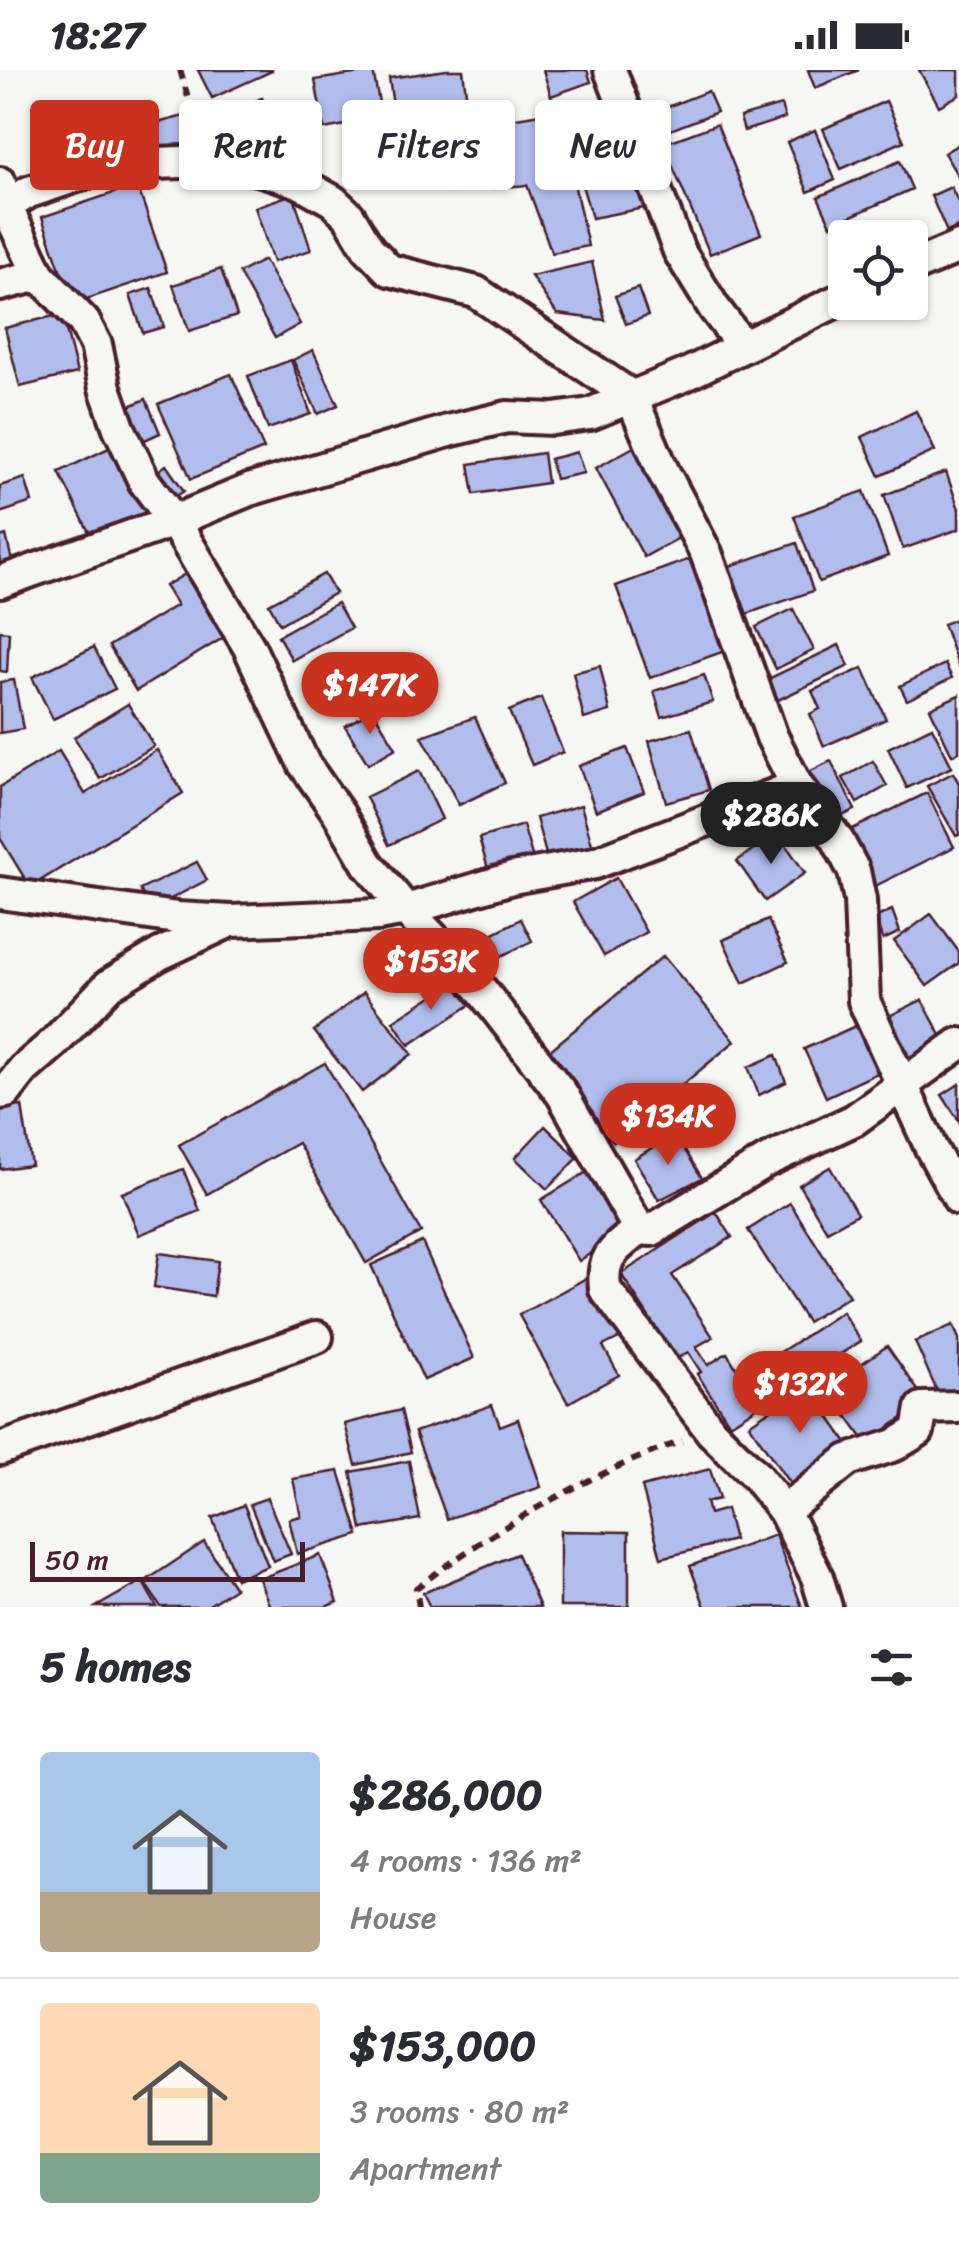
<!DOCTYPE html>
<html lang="en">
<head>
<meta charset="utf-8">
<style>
	body { margin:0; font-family:Sriracha,sans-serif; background:#f7f7f7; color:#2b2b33; height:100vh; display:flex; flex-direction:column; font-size:38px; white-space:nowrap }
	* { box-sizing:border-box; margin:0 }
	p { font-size:32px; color:#7c7c81 }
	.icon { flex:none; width:55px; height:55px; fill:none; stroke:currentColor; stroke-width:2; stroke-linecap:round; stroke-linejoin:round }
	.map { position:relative; height:1537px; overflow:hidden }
	.drawer { display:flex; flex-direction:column; background:#fff; flex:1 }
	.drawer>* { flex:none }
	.banner { position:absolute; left:30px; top:30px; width:900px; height:90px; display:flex; gap:20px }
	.tools { position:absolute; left:828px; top:150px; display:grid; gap:20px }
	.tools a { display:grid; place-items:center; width:100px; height:100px; border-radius:10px; background:#fff; box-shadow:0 2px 8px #0004; font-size:50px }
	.scale { position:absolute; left:30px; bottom:25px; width:275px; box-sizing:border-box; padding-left:10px; border:5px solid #4a1f2b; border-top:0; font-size:28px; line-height:35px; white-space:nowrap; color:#4a1f2b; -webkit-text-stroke:8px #f6f6f2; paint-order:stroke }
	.price { position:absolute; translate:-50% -85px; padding:0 22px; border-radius:35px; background:#c8321e; color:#fff; font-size:32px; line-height:65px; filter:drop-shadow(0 2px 5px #0008) }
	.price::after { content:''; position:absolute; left:50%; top:60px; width:30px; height:22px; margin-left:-15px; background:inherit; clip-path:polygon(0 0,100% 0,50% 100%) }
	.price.selected { background:#222; color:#fff }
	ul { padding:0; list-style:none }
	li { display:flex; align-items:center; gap:30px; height:250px; padding:0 40px }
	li+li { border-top:2px solid #e1e1e2 }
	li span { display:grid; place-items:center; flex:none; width:280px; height:200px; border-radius:10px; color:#555 }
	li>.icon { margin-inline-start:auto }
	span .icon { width:120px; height:120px; fill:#fffc; stroke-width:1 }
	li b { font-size:42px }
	h2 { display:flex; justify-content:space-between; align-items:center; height:120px; padding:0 40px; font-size:42px }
	.pill { padding:0 35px; border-radius:10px; background:#fff; box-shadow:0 2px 8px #0004; font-size:35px; line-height:90px }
	.pill.selected { background:#c8321e; color:#fff }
	.status { display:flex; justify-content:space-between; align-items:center; height:70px; padding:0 50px; background:#fff; direction:ltr }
	.status svg { height:28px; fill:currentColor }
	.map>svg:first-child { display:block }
	.building { fill:#b0bded; stroke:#4a1f2b; stroke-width:2.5 }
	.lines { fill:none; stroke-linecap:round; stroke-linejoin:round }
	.minor-casing { stroke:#4a1f2b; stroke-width:38 }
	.path { stroke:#4a1f2b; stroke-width:6; stroke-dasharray:10 8; stroke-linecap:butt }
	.minor { stroke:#f6f6f2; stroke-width:30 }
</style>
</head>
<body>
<div class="status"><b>18:27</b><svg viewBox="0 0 49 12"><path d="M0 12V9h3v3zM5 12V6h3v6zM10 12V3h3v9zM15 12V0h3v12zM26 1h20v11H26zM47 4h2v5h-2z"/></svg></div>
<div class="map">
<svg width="959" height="1537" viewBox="0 0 959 1537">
	<rect width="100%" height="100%" fill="#f6f6f2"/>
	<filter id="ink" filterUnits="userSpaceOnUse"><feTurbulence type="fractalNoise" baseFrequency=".01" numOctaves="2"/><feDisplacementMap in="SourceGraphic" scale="20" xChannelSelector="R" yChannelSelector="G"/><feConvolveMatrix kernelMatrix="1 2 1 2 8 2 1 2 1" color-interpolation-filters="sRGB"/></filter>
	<g filter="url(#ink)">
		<g class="building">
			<polygon points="198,0 272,0 272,1 212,28"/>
			<polygon points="447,0 463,0 469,47 396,56 389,8"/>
			<polygon points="543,0 587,0 591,12 551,26"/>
			<polygon points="808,0 859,0 815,18"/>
			<polygon points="919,0 959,0 959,25 939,36"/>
			<polygon points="373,1 382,48 324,59 315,10"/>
			<polygon points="708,21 717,42 642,71 634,50"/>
			<polygon points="262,28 283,73 239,93 218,48"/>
			<polygon points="886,31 904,71 841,99 823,59"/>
			<polygon points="781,35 785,48 744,61 740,47"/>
			<polygon points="558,41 588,176 552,183 527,115 451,122 428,63"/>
			<polygon points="184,46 191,73 125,89 119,63"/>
			<polygon points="626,50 644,138 592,148 566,63"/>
			<polygon points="717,54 761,164 710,184 663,74"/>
			<polygon points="815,60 835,110 808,122 787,72"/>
			<polygon points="959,74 959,108 944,83"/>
			<polygon points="900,91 912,119 831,155 818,127"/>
			<polygon points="137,115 167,202 72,234 42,147"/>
			<polygon points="951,117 959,134 959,156 947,162 931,126"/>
			<polygon points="293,124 311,180 273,192 255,137"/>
			<polygon points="264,190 300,254 275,268 239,203"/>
			<polygon points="592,192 605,250 557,244 531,206"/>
			<polygon points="221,199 237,246 189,261 173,215"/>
			<polygon points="151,218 164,257 143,263 130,225"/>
			<polygon points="638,218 648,246 626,254 615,226"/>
			<polygon points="62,244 77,303 20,317 5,258"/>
			<polygon points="313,280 338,335 318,344 293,290"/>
			<polygon points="291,290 311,344 268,359 248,306"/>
			<polygon points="231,304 264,379 191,409 158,334"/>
			<polygon points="146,329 160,363 136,374 121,340"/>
			<polygon points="916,341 935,381 880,406 862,367"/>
			<polygon points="641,373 690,462 644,487 596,398"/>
			<polygon points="117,374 151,442 93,470 59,402"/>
			<polygon points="577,382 584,403 555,409 550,389"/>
			<polygon points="543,383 547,413 474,424 469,394"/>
			<polygon points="166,395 184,421 166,433 149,408"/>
			<polygon points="946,402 959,439 959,459 903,479 884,425"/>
			<polygon points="25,408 32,432 0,443 0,416"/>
			<polygon points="864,421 888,486 819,512 794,446"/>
			<polygon points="6,465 14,500 0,504 0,467"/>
			<polygon points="797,473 813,521 738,547 721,499"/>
			<polygon points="698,486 733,578 650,608 616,516"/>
			<polygon points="187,503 226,566 136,621 109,576 177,535 165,516"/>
			<polygon points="324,504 335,523 280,554 269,534"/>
			<polygon points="337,533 351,558 292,590 278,566"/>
			<polygon points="793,539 814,580 776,599 756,557"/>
			<polygon points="959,548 959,598 943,554"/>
			<polygon points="0,561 9,562 7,602 0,601"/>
			<polygon points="839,575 849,596 778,630 768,609"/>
			<polygon points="94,577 115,619 53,649 32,607"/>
			<polygon points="332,588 344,606 322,620 310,603"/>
			<polygon points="945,594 952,608 907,630 900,616"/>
			<polygon points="600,596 610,641 584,649 573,603"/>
			<polygon points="863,598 886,649 824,676 810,644 820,639 812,621"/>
			<polygon points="704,605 713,632 662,647 654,621"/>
			<polygon points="14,610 23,659 0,663 0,612"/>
			<polygon points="959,625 959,682 952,685 930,638"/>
			<polygon points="541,628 563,682 532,695 509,641"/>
			<polygon points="128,634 154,676 100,709 74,667"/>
			<polygon points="373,640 396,678 368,694 345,656"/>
			<polygon points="475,647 505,713 459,735 422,666"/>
			<polygon points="932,657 952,697 907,718 888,678"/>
			<polygon points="691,659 709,720 666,732 649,671"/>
			<polygon points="627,678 644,722 596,741 579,696"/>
			<polygon points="157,680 183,723 30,817 0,768 0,717 59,681 85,724"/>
			<polygon points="831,691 855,740 829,752 805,704"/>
			<polygon points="873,691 887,716 857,733 843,708"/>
			<polygon points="419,701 442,749 389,775 366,727"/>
			<polygon points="953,703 959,713 959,765 956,766 927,716"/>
			<polygon points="927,723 954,777 873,817 846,762"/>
			<polygon points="581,735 594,782 549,795 536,748"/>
			<polygon points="523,755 535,796 491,809 479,768"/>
			<polygon points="777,762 805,803 765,831 737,791"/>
			<polygon points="197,792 207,810 151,839 140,820"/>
			<polygon points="616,808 646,862 604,886 573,832"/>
			<polygon points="892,840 900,862 883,870 875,848"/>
			<polygon points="931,844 959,882 959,893 927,916 894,871"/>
			<polygon points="521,849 532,871 495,889 484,868"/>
			<polygon points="768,850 788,892 743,913 723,870"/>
			<polygon points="663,886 735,971 614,1072 542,987"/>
			<polygon points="454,912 470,935 409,975 393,951"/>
			<polygon points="364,922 412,984 362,1022 314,961"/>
			<polygon points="922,930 944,971 905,990 883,949"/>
			<polygon points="860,954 882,1001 826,1027 804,979"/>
			<polygon points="776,985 786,1012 759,1025 748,997"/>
			<polygon points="325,993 421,1162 366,1193 298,1073 207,1124 179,1075"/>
			<polygon points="959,1014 959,1051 942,1025"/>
			<polygon points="22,1036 31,1095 0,1099 0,1039"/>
			<polygon points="545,1056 578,1088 547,1119 515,1088"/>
			<polygon points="675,1064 702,1108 659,1130 634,1089"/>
			<polygon points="830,1097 857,1144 827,1161 799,1115"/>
			<polygon points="183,1099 200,1141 139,1165 122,1123"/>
			<polygon points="587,1102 624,1161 579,1191 541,1130"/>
			<polygon points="790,1133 849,1226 807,1252 748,1160"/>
			<polygon points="716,1142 732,1167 672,1205 713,1267 696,1277 708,1295 727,1283 742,1307 842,1242 861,1271 730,1354 697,1304 701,1302 688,1282 676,1289 621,1204"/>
			<polygon points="422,1172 474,1288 424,1310 371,1195"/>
			<polygon points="159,1183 218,1191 213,1226 154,1217"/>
			<polygon points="592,1205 625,1265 603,1276 619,1305 568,1333 519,1245"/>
			<polygon points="953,1255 959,1269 959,1321 940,1328 915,1272"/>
			<polygon points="887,1276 926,1332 866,1373 827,1318"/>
			<polygon points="807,1315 851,1378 792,1417 749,1354"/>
			<polygon points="492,1335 500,1356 518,1349 541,1417 447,1449 415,1362"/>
			<polygon points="401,1340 411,1382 356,1395 345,1354"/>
			<polygon points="409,1391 420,1449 362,1459 351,1402"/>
			<polygon points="710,1399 719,1429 706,1432 709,1444 726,1439 734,1470 661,1488 642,1417"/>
			<polygon points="339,1401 359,1465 297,1484 289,1449 301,1446 293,1409"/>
			<polygon points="267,1428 291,1484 273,1491 250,1434"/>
			<polygon points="244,1435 268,1496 236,1509 212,1448"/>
			<polygon points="560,1461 629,1462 629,1537 560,1537"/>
			<polygon points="775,1465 802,1537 705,1537 690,1496"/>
			<polygon points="204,1472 235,1518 206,1537 161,1537 144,1512"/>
			<polygon points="517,1484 540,1537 430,1537 423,1523"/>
			<polygon points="320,1485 338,1532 326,1537 270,1537 259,1509"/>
			<polygon points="142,1511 157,1537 96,1537"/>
		</g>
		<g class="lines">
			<g class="minor-casing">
				<g id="minor">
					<polyline points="610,0 679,181 714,238 742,275"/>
					<polyline points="0,113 6,136 39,205 84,252 96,275 105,318 119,358 144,411 174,451 249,577 304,694 339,744 368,794 406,840 472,908 562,1024 639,1159 652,1160 766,1091 854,1050 959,974"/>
					<polyline points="6,136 29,122 110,95 206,91 258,99 299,112 333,131 349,146 368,178 389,200 476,222 631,326 663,401 706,483 772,667 797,716 837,769 854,801 860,830 864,931 931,1078 959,1129"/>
					<polyline points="910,198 959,177"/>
					<polyline points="0,215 39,205"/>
					<polyline points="0,512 174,451 249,420 448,361 507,347 553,349 590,344 685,305 845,227"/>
					<polyline points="0,823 177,848 231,851 378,845 406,840 512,808 595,793 797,716"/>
					<polyline points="0,1023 6,1022 23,1000 54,973 109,915 160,884 226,853"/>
					<path d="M639 1159C615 1179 601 1185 605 1219L711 1361 756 1406 784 1441 817 1507 826 1537"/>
					<polyline points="0,1379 317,1267"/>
					<polyline points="784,1441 848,1390 895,1375 918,1361 922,1338 959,1337"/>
				</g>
			</g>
			<g class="path">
				<polyline points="180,0 198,61"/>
				<path d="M419 1537 416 1518C497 1457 586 1405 682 1371"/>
			</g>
			<use href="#minor" class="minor"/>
		</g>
	</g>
</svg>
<div class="tools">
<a><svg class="icon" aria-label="locate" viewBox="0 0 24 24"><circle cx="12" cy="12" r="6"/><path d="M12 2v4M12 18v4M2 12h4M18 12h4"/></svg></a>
</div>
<div class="scale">50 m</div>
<b class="price" style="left:370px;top:667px">$147K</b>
<b class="price selected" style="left:771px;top:797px">$286K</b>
<b class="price" style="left:431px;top:943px">$153K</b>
<b class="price" style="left:668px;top:1098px">$134K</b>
<b class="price" style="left:800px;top:1366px">$132K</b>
<div class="banner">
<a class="pill selected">Buy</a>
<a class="pill">Rent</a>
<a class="pill">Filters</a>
<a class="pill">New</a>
</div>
</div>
<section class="drawer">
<h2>5 homes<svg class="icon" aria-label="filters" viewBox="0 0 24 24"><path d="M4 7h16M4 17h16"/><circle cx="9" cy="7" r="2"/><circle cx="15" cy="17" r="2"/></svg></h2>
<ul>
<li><span style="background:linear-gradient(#a9c7e8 70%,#b9a48a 0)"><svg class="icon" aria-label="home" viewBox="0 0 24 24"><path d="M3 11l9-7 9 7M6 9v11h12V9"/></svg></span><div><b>$286,000</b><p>4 rooms · 136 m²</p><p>House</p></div></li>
<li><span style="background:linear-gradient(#ffd9b3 75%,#7fa58c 0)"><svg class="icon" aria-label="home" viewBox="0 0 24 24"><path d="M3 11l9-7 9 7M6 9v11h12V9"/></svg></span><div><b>$153,000</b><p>3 rooms · 80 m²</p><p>Apartment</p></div></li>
</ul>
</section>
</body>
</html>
